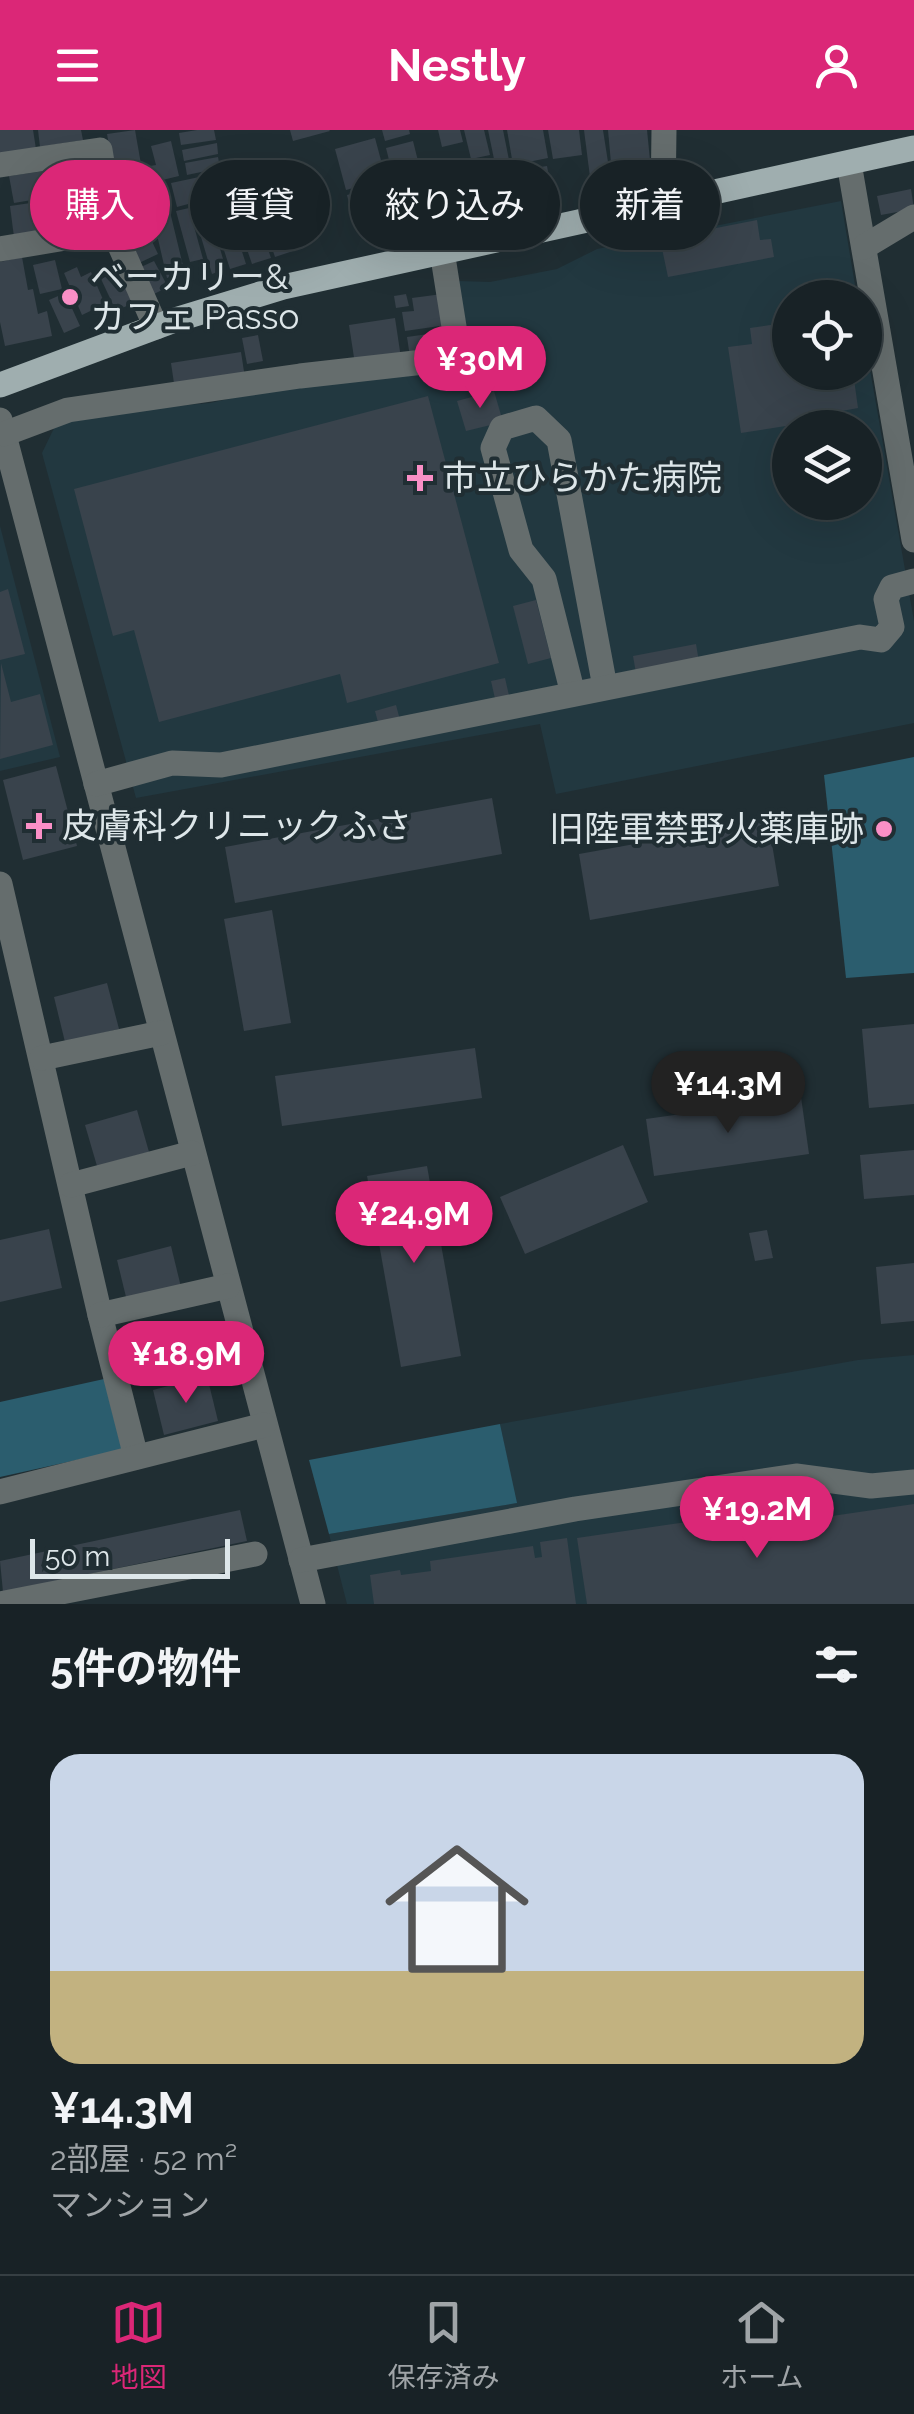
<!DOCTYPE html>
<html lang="ja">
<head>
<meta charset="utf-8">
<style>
	body { margin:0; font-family:Raleway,"Noto Sans JP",sans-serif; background:#252f32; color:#f1f3f6; height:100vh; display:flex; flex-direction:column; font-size:38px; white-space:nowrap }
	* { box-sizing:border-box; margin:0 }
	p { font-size:32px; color:#9fa4a7 }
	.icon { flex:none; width:55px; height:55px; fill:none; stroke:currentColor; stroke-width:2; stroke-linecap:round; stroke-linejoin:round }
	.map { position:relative; height:1474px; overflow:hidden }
	.sheet { display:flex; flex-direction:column; background:#182226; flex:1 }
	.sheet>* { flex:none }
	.guide { position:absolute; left:30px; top:30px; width:855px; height:90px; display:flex; gap:20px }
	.fabs { position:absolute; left:772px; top:150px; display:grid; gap:20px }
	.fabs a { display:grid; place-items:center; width:110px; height:110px; border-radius:50%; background:#182226; box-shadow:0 10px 40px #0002,0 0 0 2px #363f43; font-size:50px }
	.scale { position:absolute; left:30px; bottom:25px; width:200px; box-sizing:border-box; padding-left:10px; border:5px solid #dde6e9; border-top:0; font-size:28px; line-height:35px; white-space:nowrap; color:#dde6e9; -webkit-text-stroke:8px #202e33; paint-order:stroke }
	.price { position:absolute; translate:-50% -85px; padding:0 22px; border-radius:35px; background:#db2777; color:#fff; font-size:32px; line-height:65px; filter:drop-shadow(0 2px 5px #0008) }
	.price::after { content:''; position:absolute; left:50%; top:60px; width:30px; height:22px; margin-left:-15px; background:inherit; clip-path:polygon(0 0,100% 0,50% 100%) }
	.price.current { background:#222; color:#fff }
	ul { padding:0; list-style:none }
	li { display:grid; align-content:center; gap:20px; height:530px; padding:0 50px }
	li+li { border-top:2px solid #363f43 }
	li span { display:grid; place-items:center; height:310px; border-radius:30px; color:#555 }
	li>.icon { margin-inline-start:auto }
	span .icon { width:180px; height:180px; fill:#fffc; stroke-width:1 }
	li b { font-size:42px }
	h2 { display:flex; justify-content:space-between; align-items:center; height:120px; padding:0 50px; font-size:42px }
	.pill { padding:0 35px; border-radius:45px; background:#182226; box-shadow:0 10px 40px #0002,0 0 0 2px #363f43; font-size:35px; line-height:90px }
	.pill.current { background:#db2777; color:#fff }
	header { display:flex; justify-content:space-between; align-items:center; height:130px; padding:0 50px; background:#db2777; color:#fff; font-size:45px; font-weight:700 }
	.menu { display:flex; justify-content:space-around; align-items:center; height:140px; border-top:2px solid #363f43; background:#182226; font-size:28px; color:#9fa4a7 }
	.menu a { display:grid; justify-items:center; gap:5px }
	.menu .current { color:#db2777 }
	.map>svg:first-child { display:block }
	.built { fill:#223840; fill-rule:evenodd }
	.green { fill:#2b5d6e }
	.building { fill:#39434c }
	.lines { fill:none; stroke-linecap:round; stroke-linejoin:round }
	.minor { stroke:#656d6d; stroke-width:25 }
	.major { stroke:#9faeaf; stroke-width:25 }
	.poi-dot { fill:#fa8fc6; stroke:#202e33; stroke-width:4 }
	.labels { text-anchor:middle; stroke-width:8; stroke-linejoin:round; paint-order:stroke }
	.poi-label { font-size:35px; fill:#dde6e9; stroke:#202e33; text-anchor:start }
</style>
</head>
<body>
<header><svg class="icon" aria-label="menu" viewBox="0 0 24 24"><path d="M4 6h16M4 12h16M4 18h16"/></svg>Nestly<svg class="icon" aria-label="person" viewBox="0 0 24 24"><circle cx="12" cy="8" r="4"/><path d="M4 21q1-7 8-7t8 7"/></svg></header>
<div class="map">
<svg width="914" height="1474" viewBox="0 0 914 1474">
	<rect width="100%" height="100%" fill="#202e33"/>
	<g class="built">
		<path d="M841 71 857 167 790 168V242H865V211L914 491V593L556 664 540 594 136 668 42 323 56 294 129 280 210 273 300 253 445 240 473 233 458 151 490 152 557 139 597 119ZM790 298H865V372H790Z"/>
		<polygon points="0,396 60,627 0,641"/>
		<polygon points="914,1225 914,1474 347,1474 329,1404 516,1373 500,1294 858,1230"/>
	</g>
	<g class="green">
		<polygon points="914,627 914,843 846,848 824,645"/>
		<polygon points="104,1249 122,1320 0,1347 0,1272"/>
		<polygon points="500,1294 517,1373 329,1404 309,1330"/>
	</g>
	<g class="building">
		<polygon points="0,0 33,0 36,19 0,25"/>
		<polygon points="38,0 81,0 83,10 40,17"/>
		<polygon points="135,0 145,57 117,62 107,4"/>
		<polygon points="197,0 214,0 216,10 181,15 179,3"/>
		<polygon points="290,0 329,0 330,1 293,11"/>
		<polygon points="382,0 409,0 410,4 385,11"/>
		<polygon points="438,0 460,0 463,12 442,17"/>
		<polygon points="464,0 484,0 490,25 471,29"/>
		<polygon points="488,0 503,0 514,55 500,58"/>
		<polygon points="507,0 543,0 548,28 513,35"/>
		<polygon points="548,0 579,0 582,25 553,29"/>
		<polygon points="584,0 603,0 610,45 590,47"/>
		<polygon points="608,0 647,0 651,40 612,44"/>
		<polygon points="375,8 386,49 346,60 335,19"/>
		<polygon points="171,11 179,46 154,52 150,36 156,35 151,16"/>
		<polygon points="413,11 420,39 393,46 386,18"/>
		<polygon points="217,13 218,24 184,31 182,20"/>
		<polygon points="218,27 220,38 187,45 185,33"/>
		<polygon points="94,30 96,44 66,49 64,34"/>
		<polygon points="458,30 467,73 445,78 435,35"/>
		<polygon points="487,32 494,66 478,69 471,35"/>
		<polygon points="547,36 551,59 519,64 516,41"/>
		<polygon points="58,39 62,65 14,73 9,46"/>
		<polygon points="241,40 271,128 252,134 222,46"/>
		<polygon points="423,45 431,78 407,84 399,51"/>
		<polygon points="204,46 214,88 197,92 192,73 177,77 171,53"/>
		<polygon points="274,46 299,119 275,127 251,54"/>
		<polygon points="98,48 104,94 76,98 69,53"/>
		<polygon points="389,54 398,89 356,100 347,65"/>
		<polygon points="221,56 246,134 230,139 215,92 220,91 210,60"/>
		<polygon points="911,59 914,79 881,85 877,66"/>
		<polygon points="165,61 185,144 167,148 152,83 157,82 153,64"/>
		<polygon points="140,62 146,94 125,98 120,65"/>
		<polygon points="65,68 69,99 14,107 10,76"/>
		<polygon points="189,78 203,129 190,132 176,81"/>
		<polygon points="757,90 760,110 771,109 774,127 668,147 660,109"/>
		<polygon points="213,95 226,139 212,144 199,100"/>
		<polygon points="145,97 158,124 139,133 126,106"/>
		<polygon points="22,127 28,160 33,159 38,184 47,181 52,206 5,216 0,192 0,132"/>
		<polygon points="55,130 62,159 40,164 33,135"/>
		<polygon points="154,131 168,157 154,164 141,137"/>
		<polygon points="77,137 81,147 91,142 105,174 82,185 64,143"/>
		<polygon points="120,140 135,172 116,181 101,149"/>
		<polygon points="65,163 80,196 64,203 49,170"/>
		<polygon points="406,164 409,176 396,178 394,166"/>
		<polygon points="442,164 447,195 405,201 402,182 414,181 412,168"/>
		<polygon points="395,188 401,228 355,234 349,195"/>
		<polygon points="790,192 790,242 853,242 858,278 842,281 843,287 741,303 728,217 752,214 750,198"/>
		<polygon points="449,201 452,221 410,227 407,207"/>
		<polygon points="258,205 263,231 247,234 242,208"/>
		<polygon points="241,222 245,248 175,260 171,233"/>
		<polygon points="494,261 503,292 466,301 457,271"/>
		<polygon points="428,266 499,533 347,573 340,544 159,592 134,500 113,506 74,359"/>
		<polygon points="8,459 25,524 0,530 0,462"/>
		<polygon points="536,470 551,528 528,534 513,476"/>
		<polygon points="696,514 699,532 636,543 633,526"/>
		<polygon points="1,533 11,572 40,564 53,615 0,629"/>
		<polygon points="505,548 510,570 496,573 491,551"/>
		<polygon points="396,575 400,590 379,596 375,581"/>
		<polygon points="56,636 77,716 23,730 3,650"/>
		<polygon points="492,668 502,724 235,773 225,717"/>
		<polygon points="768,690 779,756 590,790 579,724"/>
		<polygon points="272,780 291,893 244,901 224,789"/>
		<polygon points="107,853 119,899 65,912 54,867"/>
		<polygon points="914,894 914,974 869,978 862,899"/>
		<polygon points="475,918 482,968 282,996 275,946"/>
		<polygon points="801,967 809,1024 654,1046 646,989"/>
		<polygon points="137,980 149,1022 97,1036 85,995"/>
		<polygon points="623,1015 648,1072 525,1124 500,1067"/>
		<polygon points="914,1020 914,1065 864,1069 860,1025"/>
		<polygon points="427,1036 461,1226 401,1237 367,1046"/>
		<polygon points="49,1099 62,1158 0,1172 0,1110"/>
		<polygon points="767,1100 773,1128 755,1131 749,1103"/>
		<polygon points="171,1116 181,1157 127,1171 117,1130"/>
		<polygon points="914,1133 914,1191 881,1194 876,1137"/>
		<polygon points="207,1246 218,1291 164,1305 153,1260"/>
		<polygon points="914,1374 914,1474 587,1474 577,1408 789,1377 791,1392"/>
		<polygon points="240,1380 247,1411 3,1462 0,1431"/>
		<polygon points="567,1408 576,1474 374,1474 370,1445 400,1440 401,1445 431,1441 430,1431 533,1416 535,1428 542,1427 540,1412"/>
	</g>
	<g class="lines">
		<g class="minor">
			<polyline points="849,33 914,410"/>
			<polyline points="0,35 100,20 113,100 156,197"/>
			<polyline points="663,73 664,0"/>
			<polyline points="864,117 914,87"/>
			<polyline points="0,119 113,100"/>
			<polyline points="0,290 313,1474"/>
			<polyline points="4,304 68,280 300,246 459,228 442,121"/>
			<polyline points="573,564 544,449 521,420 493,318 502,298 536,288 559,310 605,557"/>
			<polyline points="96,654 172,633 221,635 860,507 881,510 892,497 886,469 892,457 914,451"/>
			<polyline points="0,754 100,1185 136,1327"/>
			<polyline points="42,928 161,903"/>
			<polyline points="71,1055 192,1023"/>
			<polyline points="100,1185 228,1156"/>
			<polyline points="0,1362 264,1295"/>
			<polyline points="301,1430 575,1379 796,1346 871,1356 914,1352"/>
			<polyline points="0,1474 255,1424"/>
		</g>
		<polyline class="major" points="0,255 172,191 283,157 914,18"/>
	</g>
	<g class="poi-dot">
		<circle cx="70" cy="167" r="10"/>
		<path d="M415 333h10v10h10v10h-10v10h-10v-10h-10v-10h10z"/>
		<path d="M34 681h10v10h10v10h-10v10h-10v-10h-10v-10h10z"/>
		<circle cx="884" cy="699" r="10"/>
	</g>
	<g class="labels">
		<g class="poi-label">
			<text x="90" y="159">ベーカリー&amp;<tspan x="90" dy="40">カフェ Passo</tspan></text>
			<text x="442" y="360">市立ひらかた病院</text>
			<text x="62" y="708">皮膚科クリニックふさ</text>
			<text x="864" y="711" text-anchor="end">旧陸軍禁野火薬庫跡</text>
		</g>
	</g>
</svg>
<div class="fabs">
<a><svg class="icon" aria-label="locate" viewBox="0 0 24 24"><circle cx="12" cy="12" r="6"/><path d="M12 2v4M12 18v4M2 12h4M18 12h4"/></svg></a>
<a><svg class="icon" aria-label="layers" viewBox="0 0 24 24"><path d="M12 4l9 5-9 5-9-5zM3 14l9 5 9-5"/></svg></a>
</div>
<div class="scale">50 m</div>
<b class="price" style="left:480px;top:281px">¥30M</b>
<b class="price current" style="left:728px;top:1006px">¥14.3M</b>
<b class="price" style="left:414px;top:1136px">¥24.9M</b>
<b class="price" style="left:186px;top:1276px">¥18.9M</b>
<b class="price" style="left:757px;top:1431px">¥19.2M</b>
<div class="guide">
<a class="pill current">購入</a>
<a class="pill">賃貸</a>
<a class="pill">絞り込み</a>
<a class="pill">新着</a>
</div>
</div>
<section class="sheet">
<h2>5件の物件<svg class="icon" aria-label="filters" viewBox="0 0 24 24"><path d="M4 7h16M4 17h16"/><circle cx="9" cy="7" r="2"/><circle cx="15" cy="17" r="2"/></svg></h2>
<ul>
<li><span style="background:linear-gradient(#c9d6e8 70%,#c2b280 0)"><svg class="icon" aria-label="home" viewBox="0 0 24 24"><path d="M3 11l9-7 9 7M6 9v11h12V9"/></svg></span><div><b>¥14.3M</b><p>2部屋 · 52 m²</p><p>マンション</p></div></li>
</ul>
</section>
<nav class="menu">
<a class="current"><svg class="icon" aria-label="map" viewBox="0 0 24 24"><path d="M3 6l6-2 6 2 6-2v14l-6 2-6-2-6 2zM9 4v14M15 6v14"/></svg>地図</a>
<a><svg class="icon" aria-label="saved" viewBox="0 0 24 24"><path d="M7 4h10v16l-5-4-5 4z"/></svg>保存済み</a>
<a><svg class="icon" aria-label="home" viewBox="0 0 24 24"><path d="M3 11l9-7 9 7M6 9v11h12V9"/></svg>ホーム</a>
</nav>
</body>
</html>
